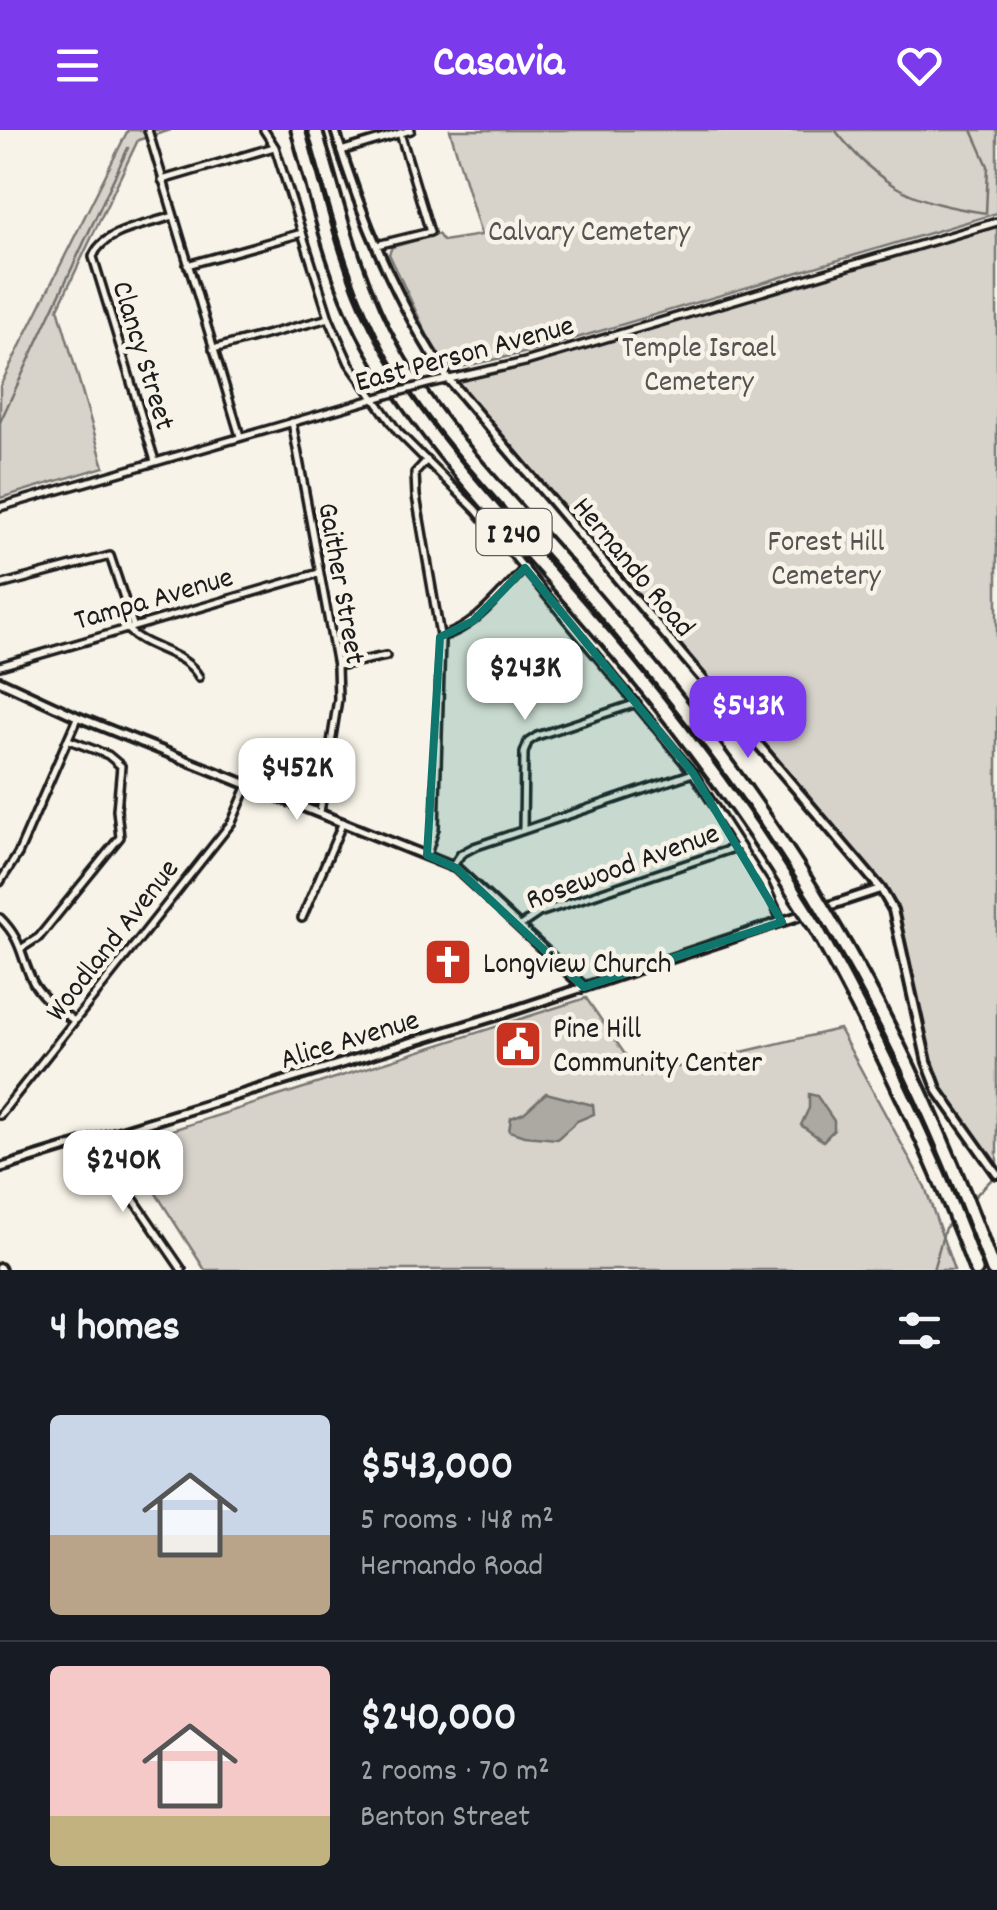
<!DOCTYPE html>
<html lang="en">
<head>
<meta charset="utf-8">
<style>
	body { margin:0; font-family:Dekko,sans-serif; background:#20242c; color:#f1f3f6; height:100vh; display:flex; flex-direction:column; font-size:38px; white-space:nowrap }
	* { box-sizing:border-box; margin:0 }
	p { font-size:32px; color:#9ea1a6 }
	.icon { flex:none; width:55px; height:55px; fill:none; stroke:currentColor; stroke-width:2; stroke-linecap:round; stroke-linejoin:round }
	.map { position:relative; height:1140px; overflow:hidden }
	.side { display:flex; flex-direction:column; background:#171b24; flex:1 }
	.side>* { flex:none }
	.price { position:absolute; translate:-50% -85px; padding:0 22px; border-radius:20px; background:#fff; color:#222; font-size:32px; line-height:65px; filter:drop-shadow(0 2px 5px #0008) }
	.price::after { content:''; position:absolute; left:50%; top:60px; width:30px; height:22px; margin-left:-15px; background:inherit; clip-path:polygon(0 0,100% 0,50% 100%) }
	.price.selected { background:#7c3aed; color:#fff }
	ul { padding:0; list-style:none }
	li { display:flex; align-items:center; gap:30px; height:250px; padding:0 50px }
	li+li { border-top:2px solid #363941 }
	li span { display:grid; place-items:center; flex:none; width:280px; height:200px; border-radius:10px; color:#555 }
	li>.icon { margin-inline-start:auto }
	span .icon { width:120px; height:120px; fill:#fffc; stroke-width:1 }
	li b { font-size:42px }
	h2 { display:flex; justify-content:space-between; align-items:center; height:120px; padding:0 50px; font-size:42px }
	header { display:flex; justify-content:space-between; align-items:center; height:130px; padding:0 50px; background:#7c3aed; color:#fff; font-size:45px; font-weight:700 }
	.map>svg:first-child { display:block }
	.green { fill:#d7d3cb; stroke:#7a7874; stroke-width:2.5 }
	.water { fill:#aca9a2; stroke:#72716c; stroke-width:2.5 }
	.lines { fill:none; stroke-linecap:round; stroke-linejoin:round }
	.stream { stroke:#72716c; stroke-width:2.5 }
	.minor-casing { stroke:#1c1c1c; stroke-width:12 }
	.tertiary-casing { stroke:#1c1c1c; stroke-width:14 }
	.motorway-casing { stroke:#1c1c1c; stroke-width:19 }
	.minor { stroke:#f7f3e8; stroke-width:5 }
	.tertiary { stroke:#f7f3e8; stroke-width:6 }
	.motorway { stroke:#f7f3e8; stroke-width:11 }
	.minor-bridge-casing { stroke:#1c1c1c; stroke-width:12; stroke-linecap:butt }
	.motorway-bridge-casing { stroke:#1c1c1c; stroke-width:19; stroke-linecap:butt }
	.minor-bridge { stroke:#f7f3e8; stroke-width:5 }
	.motorway-bridge { stroke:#f7f3e8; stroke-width:11 }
	.marked { fill:#0f766e; fill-opacity:0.2; stroke:#0f766e; stroke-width:8; stroke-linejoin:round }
	.labels { text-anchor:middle; stroke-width:9; stroke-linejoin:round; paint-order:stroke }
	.shield { fill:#f7f3e8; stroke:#5e5c59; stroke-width:2.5 }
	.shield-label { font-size:28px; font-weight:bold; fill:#1c1c1c }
	.park-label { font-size:30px; fill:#545351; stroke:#f7f3e8 }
	.street-label { font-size:30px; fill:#1c1c1c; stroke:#f7f3e8 }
	.poi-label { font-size:30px; fill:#1c1c1c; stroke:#f7f3e8; text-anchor:start }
</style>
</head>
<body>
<header><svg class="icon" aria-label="menu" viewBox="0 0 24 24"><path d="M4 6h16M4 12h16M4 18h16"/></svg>Casavia<svg class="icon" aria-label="heart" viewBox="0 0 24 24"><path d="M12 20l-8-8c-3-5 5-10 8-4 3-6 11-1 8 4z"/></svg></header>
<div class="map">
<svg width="997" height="1140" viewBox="0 0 997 1140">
	<rect width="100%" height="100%" fill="#f7f3e8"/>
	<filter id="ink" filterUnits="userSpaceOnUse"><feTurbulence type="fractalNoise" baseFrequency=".01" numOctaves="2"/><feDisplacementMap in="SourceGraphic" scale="20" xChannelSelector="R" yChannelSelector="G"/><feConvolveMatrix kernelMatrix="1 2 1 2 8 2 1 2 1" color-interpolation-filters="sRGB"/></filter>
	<g filter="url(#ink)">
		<g class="green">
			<polygon points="128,0 171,0 138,10 58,178 104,337 0,368 0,256"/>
			<polygon points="450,0 997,0 997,83 533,221 452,239 436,224 389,124 392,117 438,104 443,111 481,105"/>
			<polygon points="997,95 997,1035 940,959 927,921 892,769 456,251"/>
			<polygon points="586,868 640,946 839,899 925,1057 954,1140 205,1140 125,1015"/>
		</g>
		<g class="water">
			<polygon points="546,963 593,975 594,984 577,991 557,1009 524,1006 509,1001 511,988 524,983"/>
			<polygon points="809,964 817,966 834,991 834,1000 823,1011 801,995 809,978"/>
		</g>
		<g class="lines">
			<g class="stream">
				<path d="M835 0C882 59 913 72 986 83L988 36 972 0"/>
				<polyline points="0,292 128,18"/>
				<polyline points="970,1071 996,1045"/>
				<polyline points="933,1140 945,1098 951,1092"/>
			</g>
			<g class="minor-casing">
				<g id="minor">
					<polyline points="148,0 240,306"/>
					<polyline points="264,0 275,17 329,188 349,233 398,302 476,380 693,643 765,755 782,792"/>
					<polyline points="341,21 411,0"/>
					<polyline points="162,50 274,17"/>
					<polyline points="377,115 430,102 400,3"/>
					<polyline points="187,135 302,103"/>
					<polyline points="213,219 329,188"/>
					<polyline points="427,254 525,232 997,92"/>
					<polyline points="292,292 337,536 338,569 320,682"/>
					<polyline points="427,330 415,343 416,366 441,511 435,699 427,725"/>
					<path d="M155 331 93 127C102 100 148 95 173 86"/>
					<polyline points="0,377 387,265"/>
					<polyline points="0,455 110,426 133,495"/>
					<path d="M126 498C146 520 184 520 199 547"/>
					<path d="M440 507C476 498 500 463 525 438"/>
					<polyline points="0,536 319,443"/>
					<polyline points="337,536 386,526"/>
					<polyline points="523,700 524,623 528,612 537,606 637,573"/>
					<polyline points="452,737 461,724 474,717 693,643"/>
					<polyline points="0,752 18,724 77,588"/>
					<path d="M0 788C23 811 20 826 33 852 41 868 60 880 74 891"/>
					<polyline points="302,788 343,692"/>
					<polyline points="520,796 539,783 740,716"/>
					<polyline points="22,818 39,807 120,707 117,680 121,636 108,625 69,610"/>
					<polyline points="0,985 232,692 264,618"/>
					<polyline points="93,1010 182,1140"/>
				</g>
			</g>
			<g class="tertiary-casing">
				<g id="tertiary">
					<path d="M335 0C360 85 398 176 448 249L881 759 893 780 927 932 938 961 997 1044"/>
					<polyline points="0,551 78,587 456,738 584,857"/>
					<polyline points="0,1038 506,883 880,759"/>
					<polyline points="0,1138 1,1140"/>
				</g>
			</g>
			<g class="motorway-casing">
				<g id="motorway">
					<path d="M298 0C317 67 332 139 364 202 416 302 500 386 573 471 655 564 731 661 797 768"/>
					<path d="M315 0C337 75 355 153 394 222 437 298 507 369 565 435 655 539 741 645 813 762"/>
					<path d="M831 792C897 902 949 1020 993 1140"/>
					<path d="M816 798C878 910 932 1021 976 1140"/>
				</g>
			</g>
			<use href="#minor" class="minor"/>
			<use href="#tertiary" class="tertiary"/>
			<use href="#motorway" class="motorway"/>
			<g class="minor-bridge-casing">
				<polyline id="minor-bridge" points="387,265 427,254"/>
			</g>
			<g class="motorway-bridge-casing">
				<g id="motorway-bridge">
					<polyline points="813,762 831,792"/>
					<polyline points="797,768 816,798"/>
				</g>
			</g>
			<use href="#minor-bridge" class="minor-bridge"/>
			<use href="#motorway-bridge" class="motorway-bridge"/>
		</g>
	</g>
	<path class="marked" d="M525 438 693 643 782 792 584 857 456 738 427 725 440 507 473 491Z"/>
	<defs>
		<g id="church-square" transform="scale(2.5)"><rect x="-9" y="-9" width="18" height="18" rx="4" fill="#c8321e" stroke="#f7f3e8"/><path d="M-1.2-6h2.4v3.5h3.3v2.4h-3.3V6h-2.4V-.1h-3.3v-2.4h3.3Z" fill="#fff"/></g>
		<g id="civic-square" transform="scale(2.5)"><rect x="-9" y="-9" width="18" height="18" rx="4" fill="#c8321e" stroke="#f7f3e8"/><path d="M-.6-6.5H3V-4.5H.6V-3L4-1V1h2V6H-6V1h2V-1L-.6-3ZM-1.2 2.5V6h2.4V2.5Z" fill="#fff"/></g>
	</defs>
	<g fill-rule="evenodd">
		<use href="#church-square" x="448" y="832"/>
		<use href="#civic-square" x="518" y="914"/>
	</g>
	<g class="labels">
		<rect class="shield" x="476.5" y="379" width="75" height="46" rx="8"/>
		<g class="shield-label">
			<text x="514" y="412">I 240</text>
		</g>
		<g class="park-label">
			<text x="589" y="110">Calvary Cemetery</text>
			<text x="699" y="226">Temple Israel<tspan x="699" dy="34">Cemetery</tspan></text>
			<text x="826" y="420">Forest Hill<tspan x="826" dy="34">Cemetery</tspan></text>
		</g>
		<g class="street-label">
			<text transform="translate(464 222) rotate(-15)" y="10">East Person Avenue</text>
			<text transform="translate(145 225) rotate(73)" y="10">Clancy Street</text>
			<text transform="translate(635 436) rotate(50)" y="10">Hernando Road</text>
			<text transform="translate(343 453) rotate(80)" y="10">Gaither Street</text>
			<text transform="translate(153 467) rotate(-16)" y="10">Tampa Avenue</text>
			<text transform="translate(622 735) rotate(-20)" y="10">Rosewood Avenue</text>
			<text transform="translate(111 809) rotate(-52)" y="10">Woodland Avenue</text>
			<text transform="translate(349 908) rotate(-17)" y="10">Alice Avenue</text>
		</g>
		<g class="poi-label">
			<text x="483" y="842">Longview Church</text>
			<text x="553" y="907">Pine Hill<tspan x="553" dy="34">Community Center</tspan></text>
		</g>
	</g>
</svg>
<b class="price" style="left:525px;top:593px">$243K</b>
<b class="price selected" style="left:748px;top:631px">$543K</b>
<b class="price" style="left:297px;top:693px">$452K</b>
<b class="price" style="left:123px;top:1085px">$240K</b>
</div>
<section class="side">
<h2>4 homes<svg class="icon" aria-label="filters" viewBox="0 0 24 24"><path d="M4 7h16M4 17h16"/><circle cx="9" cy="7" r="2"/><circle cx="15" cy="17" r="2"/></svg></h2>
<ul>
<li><span style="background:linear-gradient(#c9d6e8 60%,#b9a48a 0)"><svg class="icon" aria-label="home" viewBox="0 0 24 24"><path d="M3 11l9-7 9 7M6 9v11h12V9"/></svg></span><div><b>$543,000</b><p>5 rooms · 148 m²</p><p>Hernando Road</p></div></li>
<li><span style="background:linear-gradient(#f6c9c9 75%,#c2b280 0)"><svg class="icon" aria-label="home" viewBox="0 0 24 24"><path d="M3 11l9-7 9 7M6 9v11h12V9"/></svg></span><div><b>$240,000</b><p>2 rooms · 70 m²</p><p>Benton Street</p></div></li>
</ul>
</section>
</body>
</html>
